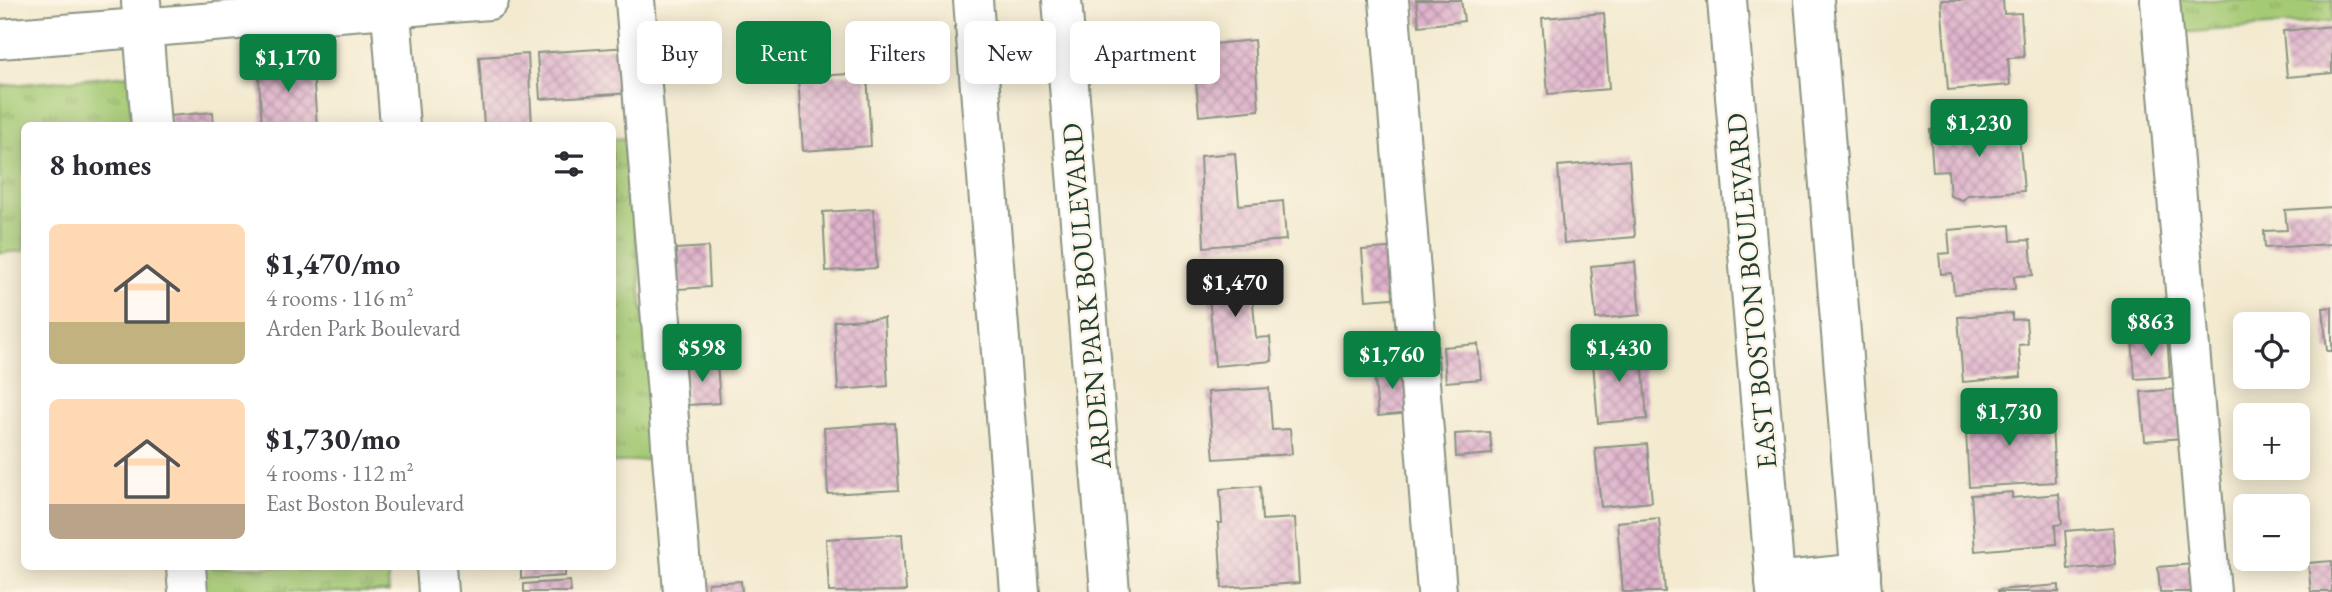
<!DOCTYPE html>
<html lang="en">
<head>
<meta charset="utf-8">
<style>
	body { margin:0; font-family:"EB Garamond",serif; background:#f7f7f7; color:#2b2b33; height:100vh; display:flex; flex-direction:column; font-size:26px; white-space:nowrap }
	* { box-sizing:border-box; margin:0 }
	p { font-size:23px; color:#7c7c81 }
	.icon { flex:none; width:38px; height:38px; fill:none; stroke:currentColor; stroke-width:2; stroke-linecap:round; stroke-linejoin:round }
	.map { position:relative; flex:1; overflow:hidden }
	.details { position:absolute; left:21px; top:122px; width:595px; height:448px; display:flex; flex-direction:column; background:#fff; border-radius:10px; box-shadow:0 4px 18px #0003 }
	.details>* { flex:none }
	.guide { position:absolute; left:637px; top:21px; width:665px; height:63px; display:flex; gap:14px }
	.fabs { position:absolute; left:2233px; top:312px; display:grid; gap:14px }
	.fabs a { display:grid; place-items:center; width:77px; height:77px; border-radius:10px; background:#fff; box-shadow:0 4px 18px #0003; font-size:35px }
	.price { position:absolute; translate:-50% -60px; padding:0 16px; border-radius:7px; background:#0b8043; color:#fff; font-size:23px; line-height:46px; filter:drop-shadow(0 2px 4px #0008) }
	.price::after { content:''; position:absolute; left:50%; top:42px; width:21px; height:16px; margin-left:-10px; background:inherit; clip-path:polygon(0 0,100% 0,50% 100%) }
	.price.selected { background:#222; color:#fff }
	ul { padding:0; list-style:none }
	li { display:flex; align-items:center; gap:21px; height:175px; padding:0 28px }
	li span { display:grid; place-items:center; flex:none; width:196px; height:140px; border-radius:10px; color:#555 }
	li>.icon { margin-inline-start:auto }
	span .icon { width:84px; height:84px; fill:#fffc; stroke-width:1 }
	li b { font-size:30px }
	h2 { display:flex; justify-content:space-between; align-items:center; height:84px; padding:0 28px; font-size:30px }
	.tag { padding:0 24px; border-radius:10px; background:#fff; box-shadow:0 4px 18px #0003; font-size:24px; line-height:63px }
	.tag.selected { background:#0b8043; color:#fff }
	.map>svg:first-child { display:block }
	.grass { fill:url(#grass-tufts); stroke:#628454; stroke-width:2 }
	.building { fill:url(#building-cross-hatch) }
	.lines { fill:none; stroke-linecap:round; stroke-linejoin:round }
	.minor-casing { stroke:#899482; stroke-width:42 }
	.minor { stroke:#fff; stroke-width:38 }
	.labels { text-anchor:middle; stroke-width:5; stroke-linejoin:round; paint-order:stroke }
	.street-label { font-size:28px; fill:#1f3d34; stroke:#fcf5e5 }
</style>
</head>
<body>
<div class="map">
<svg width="2332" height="592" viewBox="0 0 2332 592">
	<defs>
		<pattern id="grass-tufts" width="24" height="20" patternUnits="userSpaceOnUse" patternTransform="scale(1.75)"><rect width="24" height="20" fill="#a5ca74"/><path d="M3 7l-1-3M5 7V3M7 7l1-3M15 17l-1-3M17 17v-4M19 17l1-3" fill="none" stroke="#86a560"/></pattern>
		<pattern id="building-cross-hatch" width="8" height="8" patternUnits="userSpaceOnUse" patternTransform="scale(1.75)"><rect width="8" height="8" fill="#dfb2cc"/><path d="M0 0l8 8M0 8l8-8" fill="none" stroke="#b492a6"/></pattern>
	</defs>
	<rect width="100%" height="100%" fill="#fcf5e5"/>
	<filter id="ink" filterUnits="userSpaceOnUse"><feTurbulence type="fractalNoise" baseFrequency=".0143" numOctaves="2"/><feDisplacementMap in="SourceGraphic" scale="14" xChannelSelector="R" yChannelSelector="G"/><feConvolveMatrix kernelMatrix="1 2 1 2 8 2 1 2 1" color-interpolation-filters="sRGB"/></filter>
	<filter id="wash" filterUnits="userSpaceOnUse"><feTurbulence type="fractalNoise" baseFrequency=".00686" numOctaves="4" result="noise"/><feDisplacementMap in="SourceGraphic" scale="28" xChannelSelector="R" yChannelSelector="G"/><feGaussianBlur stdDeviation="1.57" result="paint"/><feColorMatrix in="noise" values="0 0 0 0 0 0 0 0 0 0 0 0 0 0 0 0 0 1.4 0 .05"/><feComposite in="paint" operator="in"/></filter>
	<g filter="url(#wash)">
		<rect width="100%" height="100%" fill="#f3ead0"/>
		<g class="grass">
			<polygon points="2178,0 2332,0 2332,21 2180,33"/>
			<polygon points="129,75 133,126 24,126 24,251 0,253 0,86"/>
			<polygon points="627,138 656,459 613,463 612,139"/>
			<polygon points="200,567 387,567 389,592 202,592"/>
		</g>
		<g id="blocks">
			<g class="building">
				<polygon points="1416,0 1461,0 1464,21 1419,26"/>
				<polygon points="1941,0 2003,0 2004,14 2021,13 2024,57 2008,58 2010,85 1948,90"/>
				<polygon points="1604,13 1609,89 1548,94 1542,18"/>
				<polygon points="2332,26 2332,73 2287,77 2283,31"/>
				<polygon points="1254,40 1259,110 1199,116 1193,46"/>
				<polygon points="629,47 632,93 540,99 537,53"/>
				<polygon points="528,54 532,126 484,126 479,57"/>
				<polygon points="312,59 317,126 262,126 258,63"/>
				<polygon points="867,73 871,146 803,151 798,77"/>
				<polygon points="213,112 214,126 170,126 170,116"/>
				<polygon points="2018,123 2024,191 1968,195 1963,200 1950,196 1948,171 1933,172 1930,130"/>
				<polygon points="1235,153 1239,205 1283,201 1286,240 1204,247 1200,156"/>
				<polygon points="1629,160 1635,237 1564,243 1558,166"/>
				<polygon points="2332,207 2332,244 2265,248 2264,231 2287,230 2285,210"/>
				<polygon points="873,209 877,268 826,271 823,212"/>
				<polygon points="2010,225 2011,241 2030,240 2033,275 2014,276 2015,289 1954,294 1952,273 1941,274 1939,254 1950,253 1948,230"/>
				<polygon points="708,247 710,287 678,289 676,249"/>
				<polygon points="1400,247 1405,297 1366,300 1362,250"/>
				<polygon points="1635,262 1640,315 1596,319 1591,266"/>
				<polygon points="1250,267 1256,338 1270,337 1272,361 1215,366 1207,271"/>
				<polygon points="2332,307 2332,351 2327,351 2323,308"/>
				<polygon points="2012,313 2012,320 2026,319 2028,344 2019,345 2021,377 1963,382 1958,317"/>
				<polygon points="884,318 888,386 838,390 834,321"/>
				<polygon points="2167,336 2170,377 2135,379 2132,339"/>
				<polygon points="1478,344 1481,379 1446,382 1443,347"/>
				<polygon points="1641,346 1647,419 1598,423 1592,350"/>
				<polygon points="717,363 720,403 687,405 685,365"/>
				<polygon points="1407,366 1411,413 1378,416 1374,369"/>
				<polygon points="1269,388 1272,430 1290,429 1292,454 1214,459 1208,392"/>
				<polygon points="2179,389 2183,438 2145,441 2141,392"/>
				<polygon points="2040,409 2041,425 2052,424 2055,482 1969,487 1965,413"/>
				<polygon points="895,423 899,490 828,494 824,428"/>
				<polygon points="1490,432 1492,454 1456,457 1455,434"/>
				<polygon points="1647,444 1652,502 1601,507 1595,448"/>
				<polygon points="1260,486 1262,520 1295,518 1299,583 1222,588 1218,523 1222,523 1220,489"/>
				<polygon points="2012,492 2012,498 2059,494 2062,524 2055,525 2056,544 1975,551 1971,495"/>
				<polygon points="1659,518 1665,592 1623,592 1617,522"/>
				<polygon points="2113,527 2116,565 2068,569 2065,531"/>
				<polygon points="902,534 906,591 829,592 826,539"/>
				<polygon points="2332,561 2332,592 2311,592 2308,563"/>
				<polygon points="2194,564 2196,592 2160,592 2158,567"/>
				<polygon points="521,567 565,567 565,576 521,579"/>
				<polygon points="570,581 571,592 524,592 524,584"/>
				<polygon points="741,581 742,592 708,592 708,583"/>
				<polygon points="2059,585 2059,592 1998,592 1998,590"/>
			</g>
		</g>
	</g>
	<g filter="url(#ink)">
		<use href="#blocks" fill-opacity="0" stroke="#899482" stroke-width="2"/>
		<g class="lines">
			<g class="minor-casing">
				<g id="minor">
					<polyline points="390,0 400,126"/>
					<polyline points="635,0 683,592"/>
					<polyline points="973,0 1020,592"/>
					<polyline points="1062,0 1110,592"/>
					<polyline points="1389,0 1437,592"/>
					<polyline points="1727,0 1776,592"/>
					<polyline points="1814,0 1862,592"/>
					<polyline points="2160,0 2211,592"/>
					<polyline points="141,2 151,126"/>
					<polyline points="0,39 489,0"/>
					<polyline points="186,567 188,592"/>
					<polyline points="436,567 438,592"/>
					<polyline points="1775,582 1861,573"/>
				</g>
			</g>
			<use href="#minor" class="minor"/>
		</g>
	</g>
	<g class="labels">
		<g class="street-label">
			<text transform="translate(1751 291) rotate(-95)" y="10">EAST BOSTON BOULEVARD</text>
			<text transform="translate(1086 296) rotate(-95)" y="10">ARDEN PARK BOULEVARD</text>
		</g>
	</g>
</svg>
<div class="fabs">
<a><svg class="icon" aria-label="locate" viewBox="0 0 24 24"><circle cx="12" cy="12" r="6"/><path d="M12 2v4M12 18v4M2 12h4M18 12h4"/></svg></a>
<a>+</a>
<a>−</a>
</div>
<b class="price" style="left:288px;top:94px">$1,170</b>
<b class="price" style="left:1979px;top:159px">$1,230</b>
<b class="price selected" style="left:1235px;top:319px">$1,470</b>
<b class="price" style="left:2151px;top:358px">$863</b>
<b class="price" style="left:702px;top:384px">$598</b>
<b class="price" style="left:1619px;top:384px">$1,430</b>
<b class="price" style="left:1392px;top:391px">$1,760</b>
<b class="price" style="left:2009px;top:448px">$1,730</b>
<div class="guide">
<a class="tag">Buy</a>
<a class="tag selected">Rent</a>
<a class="tag">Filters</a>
<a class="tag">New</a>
<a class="tag">Apartment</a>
</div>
<section class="details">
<h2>8 homes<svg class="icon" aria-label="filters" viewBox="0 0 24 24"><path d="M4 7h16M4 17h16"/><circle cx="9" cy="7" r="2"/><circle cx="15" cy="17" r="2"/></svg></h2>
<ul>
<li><span style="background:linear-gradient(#ffd9b3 70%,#c2b280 0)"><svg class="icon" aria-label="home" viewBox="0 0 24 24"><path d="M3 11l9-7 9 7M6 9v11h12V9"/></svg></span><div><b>$1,470/mo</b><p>4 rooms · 116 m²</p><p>Arden Park Boulevard</p></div></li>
<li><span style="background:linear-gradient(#ffd9b3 75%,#b9a48a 0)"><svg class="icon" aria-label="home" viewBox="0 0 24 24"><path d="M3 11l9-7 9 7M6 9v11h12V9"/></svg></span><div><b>$1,730/mo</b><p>4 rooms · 112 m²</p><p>East Boston Boulevard</p></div></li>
</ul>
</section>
</div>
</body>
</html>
